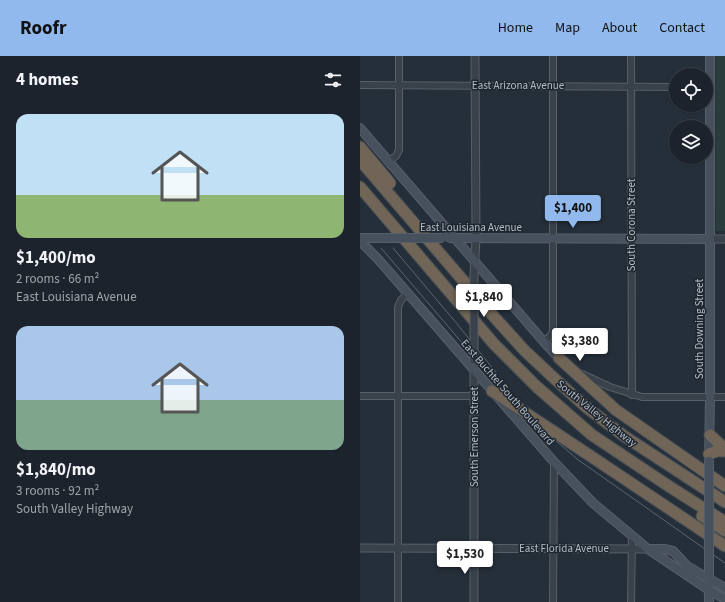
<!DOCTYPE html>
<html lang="en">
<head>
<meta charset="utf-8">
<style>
	body { margin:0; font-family:"Source Sans 3",sans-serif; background:#252b34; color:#f1f3f6; height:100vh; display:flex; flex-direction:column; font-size:15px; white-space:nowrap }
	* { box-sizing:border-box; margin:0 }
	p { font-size:13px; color:#a0a4a9 }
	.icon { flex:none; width:22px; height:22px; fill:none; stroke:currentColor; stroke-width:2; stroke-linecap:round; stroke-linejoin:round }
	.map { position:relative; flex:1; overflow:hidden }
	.side { display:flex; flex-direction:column; background:#1c232c; width:360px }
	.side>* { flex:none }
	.controls { position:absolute; left:309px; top:12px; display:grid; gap:8px }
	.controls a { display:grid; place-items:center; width:44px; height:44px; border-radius:50%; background:#1c232c; box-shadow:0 1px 3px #0004,0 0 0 1px #3a4048; font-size:20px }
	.price { position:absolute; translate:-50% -34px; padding:0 9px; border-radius:4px; background:#fff; color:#222; font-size:13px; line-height:26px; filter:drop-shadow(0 1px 2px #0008) }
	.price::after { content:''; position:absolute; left:50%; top:24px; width:12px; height:9px; margin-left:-6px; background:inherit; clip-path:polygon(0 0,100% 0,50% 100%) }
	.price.on { background:#92b9ed; color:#111 }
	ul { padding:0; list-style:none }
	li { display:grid; align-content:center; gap:8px; height:212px; padding:0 16px }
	li span { display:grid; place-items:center; height:124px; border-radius:12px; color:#555 }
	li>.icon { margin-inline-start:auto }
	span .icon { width:72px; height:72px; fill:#fffc; stroke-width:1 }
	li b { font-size:17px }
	h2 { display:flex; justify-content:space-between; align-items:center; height:48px; padding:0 16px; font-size:17px }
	header { display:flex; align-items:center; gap:24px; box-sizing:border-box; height:56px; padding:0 20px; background:#92b9ed; color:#111 }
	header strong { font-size:19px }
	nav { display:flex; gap:22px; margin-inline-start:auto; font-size:14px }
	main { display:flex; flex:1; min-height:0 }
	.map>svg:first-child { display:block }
	.green { fill:#2a3d3d }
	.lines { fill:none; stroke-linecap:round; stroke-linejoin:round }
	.minor-casing { stroke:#575f68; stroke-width:8 }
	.tertiary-casing { stroke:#575f68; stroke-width:9 }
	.secondary-casing { stroke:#575f68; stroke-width:10 }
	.motorway-casing { stroke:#444c55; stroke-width:13 }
	.minor { stroke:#39414a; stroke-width:6 }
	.tertiary { stroke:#39414a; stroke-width:7 }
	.secondary { stroke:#47505d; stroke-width:8 }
	.motorway { stroke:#706557; stroke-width:11 }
	.tram { stroke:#5b6571; stroke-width:1 }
	.tertiary-bridge-casing { stroke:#575f68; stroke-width:9; stroke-linecap:butt }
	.secondary-bridge-casing { stroke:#575f68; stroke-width:10; stroke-linecap:butt }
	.motorway-bridge-casing { stroke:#444c55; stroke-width:13; stroke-linecap:butt }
	.tertiary-bridge { stroke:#39414a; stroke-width:7 }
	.secondary-bridge { stroke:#47505d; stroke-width:8 }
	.motorway-bridge { stroke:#706557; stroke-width:11 }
	.labels { text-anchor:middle; stroke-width:3; stroke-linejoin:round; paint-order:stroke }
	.street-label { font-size:11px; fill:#b4bcc6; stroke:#1e262f }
</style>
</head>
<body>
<header>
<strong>Roofr</strong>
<nav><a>Home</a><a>Map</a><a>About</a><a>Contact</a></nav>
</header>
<main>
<section class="side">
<h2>4 homes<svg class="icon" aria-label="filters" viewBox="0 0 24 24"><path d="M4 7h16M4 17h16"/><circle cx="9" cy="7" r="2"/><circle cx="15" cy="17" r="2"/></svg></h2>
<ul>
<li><span style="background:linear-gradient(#bfe0f5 65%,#8fb573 0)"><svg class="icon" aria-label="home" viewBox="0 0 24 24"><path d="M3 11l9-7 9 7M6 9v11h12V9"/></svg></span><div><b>$1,400/mo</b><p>2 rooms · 66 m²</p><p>East Louisiana Avenue</p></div></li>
<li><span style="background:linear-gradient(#a9c7e8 60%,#7fa58c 0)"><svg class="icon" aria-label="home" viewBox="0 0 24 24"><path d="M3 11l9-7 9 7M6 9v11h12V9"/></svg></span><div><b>$1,840/mo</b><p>3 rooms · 92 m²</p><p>South Valley Highway</p></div></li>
</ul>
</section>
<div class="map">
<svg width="365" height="546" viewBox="0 0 365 546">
	<rect width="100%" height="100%" fill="#252f3a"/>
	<rect class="green" x="356" y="0" width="9" height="175"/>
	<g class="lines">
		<g class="minor-casing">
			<g id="minor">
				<polyline points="271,0 272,339"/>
				<polyline points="0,29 316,31"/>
				<polyline points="29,105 36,100 39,94 39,0"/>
				<polyline points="184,286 191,279 193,275 193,0"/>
				<polyline points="222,318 250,331 282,341 365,341"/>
				<polyline points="0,340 114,340"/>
				<polyline points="38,546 38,251 41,244 48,237"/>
				<polyline points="193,546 194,406"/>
				<polyline points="271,546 272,480"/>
			</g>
		</g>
		<g class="tertiary-casing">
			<g id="tertiary">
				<polyline points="350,183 365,183"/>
				<polyline points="114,220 116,182 115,0"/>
				<polyline points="114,312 114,546"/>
				<polyline points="0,492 288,493"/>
			</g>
		</g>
		<g class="secondary-casing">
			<g id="secondary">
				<polyline points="0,72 184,286 199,302"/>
				<polyline points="0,182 27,182"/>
				<polyline points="90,182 350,183"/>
				<polyline points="0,185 18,203 194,406 233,447 288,493 349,534 365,543"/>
				<polyline points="349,403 350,342 350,0"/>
				<polyline points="288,493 304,493 313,495 327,510 365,532"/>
				<polyline points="349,499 349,546"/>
			</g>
		</g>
		<g class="motorway-casing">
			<g id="motorway">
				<polyline points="0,91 30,127"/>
				<polyline points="0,104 136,263 165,295 196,324 226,351 264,380 365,446"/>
				<polyline points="0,131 134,288 177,331 232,379 307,429 365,466"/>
				<polyline points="199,302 256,354 365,430"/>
				<polyline points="132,335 152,348"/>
				<polyline points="350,379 365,393"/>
				<polyline points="226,397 365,490"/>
				<polyline points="349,398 357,395 365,395"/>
				<polyline points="342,460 365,475"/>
			</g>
		</g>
		<use href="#minor" class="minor"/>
		<use href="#tertiary" class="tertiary"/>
		<use href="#secondary" class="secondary"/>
		<use href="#motorway" class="motorway"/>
		<g class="tram">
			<polyline points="21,192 134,324 172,364 217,403 365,507"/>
			<polyline points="33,192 98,269 137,318"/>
		</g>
		<g class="tertiary-bridge-casing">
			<polyline id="tertiary-bridge" points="114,304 114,220"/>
		</g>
		<g class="secondary-bridge-casing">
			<g id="secondary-bridge">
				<polyline points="27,182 83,182"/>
				<polyline points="349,405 349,499"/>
			</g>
		</g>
		<g class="motorway-bridge-casing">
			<polyline id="motorway-bridge" points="152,348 226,397"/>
		</g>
		<use href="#tertiary-bridge" class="tertiary-bridge"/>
		<use href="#secondary-bridge" class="secondary-bridge"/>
		<use href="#motorway-bridge" class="motorway-bridge"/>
	</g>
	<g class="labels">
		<g class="street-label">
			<text x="158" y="33">East Arizona Avenue</text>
			<text transform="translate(271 169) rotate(-90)" y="4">South Corona Street</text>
			<text x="111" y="175">East Louisiana Avenue</text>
			<text transform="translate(339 273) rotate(-90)" y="4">South Downing Street</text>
			<text transform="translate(148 336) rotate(49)" y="4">East Buchtel South Boulevard</text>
			<text transform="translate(237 357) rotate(39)" y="4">South Valley Highway</text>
			<text transform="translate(114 381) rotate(-90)" y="4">South Emerson Street</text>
			<text x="204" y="496">East Florida Avenue</text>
		</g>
	</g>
</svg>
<div class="controls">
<a><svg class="icon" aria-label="locate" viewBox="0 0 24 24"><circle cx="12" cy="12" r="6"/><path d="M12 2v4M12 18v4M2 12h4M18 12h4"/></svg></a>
<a><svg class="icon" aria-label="layers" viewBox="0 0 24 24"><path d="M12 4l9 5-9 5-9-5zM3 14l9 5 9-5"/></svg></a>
</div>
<b class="price on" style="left:213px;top:173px">$1,400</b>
<b class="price" style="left:124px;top:262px">$1,840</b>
<b class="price" style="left:220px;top:306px">$3,380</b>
<b class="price" style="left:105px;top:519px">$1,530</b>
</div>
</main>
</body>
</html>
